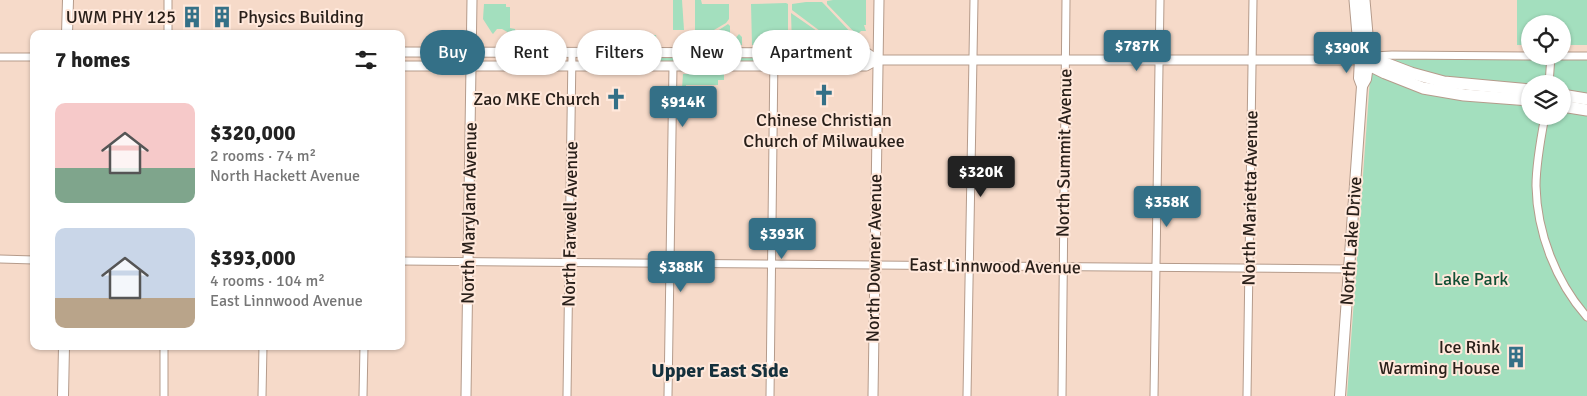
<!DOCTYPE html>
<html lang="en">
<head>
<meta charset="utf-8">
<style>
	body { margin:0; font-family:Signika,sans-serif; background:#f2f2f2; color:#222; height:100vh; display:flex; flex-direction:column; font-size:19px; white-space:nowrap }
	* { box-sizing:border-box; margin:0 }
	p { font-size:16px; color:#767676 }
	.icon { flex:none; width:28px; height:28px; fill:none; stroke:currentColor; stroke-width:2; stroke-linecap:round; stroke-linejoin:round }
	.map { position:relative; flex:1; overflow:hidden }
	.drawer { position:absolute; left:30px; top:30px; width:375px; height:320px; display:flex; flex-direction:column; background:#fff; border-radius:10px; box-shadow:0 1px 4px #0004 }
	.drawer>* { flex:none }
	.top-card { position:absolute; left:420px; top:30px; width:475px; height:45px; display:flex; gap:10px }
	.tools { position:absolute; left:1521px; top:15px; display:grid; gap:10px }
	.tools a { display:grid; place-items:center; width:50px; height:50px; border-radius:50%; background:#fff; box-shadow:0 1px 4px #0004; font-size:25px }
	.price { position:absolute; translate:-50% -42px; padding:0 11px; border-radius:5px; background:#347087; color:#fff; font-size:16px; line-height:32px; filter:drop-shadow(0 1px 2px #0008) }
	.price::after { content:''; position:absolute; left:50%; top:30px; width:15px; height:11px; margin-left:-8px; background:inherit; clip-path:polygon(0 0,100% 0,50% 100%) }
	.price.current { background:#222; color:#fff }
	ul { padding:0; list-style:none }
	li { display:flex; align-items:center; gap:15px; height:125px; padding:0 25px }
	li span { display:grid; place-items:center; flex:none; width:140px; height:100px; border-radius:10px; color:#555 }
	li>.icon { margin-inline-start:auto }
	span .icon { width:60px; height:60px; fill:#fffc; stroke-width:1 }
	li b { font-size:21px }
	h2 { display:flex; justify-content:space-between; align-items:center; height:60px; padding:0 25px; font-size:21px }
	.tag { padding:0 18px; border-radius:22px; background:#fff; box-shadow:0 1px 4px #0004; font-size:18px; line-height:45px }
	.tag.current { background:#347087; color:#fff }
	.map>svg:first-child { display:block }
	.green { fill:#a3dfbe; fill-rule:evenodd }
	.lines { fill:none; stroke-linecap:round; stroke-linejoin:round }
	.minor-casing { stroke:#b59b8b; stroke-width:9 }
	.tertiary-casing { stroke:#b59b8b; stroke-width:11 }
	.secondary-casing { stroke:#b59b8b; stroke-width:12 }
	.primary-casing { stroke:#b59b8b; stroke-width:13 }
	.minor { stroke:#fff; stroke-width:7 }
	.tertiary { stroke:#fff; stroke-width:9 }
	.secondary { stroke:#fff; stroke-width:10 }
	.primary { stroke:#fff; stroke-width:11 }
	.labels { text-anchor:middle; stroke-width:4; stroke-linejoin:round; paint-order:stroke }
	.poi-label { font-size:18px; fill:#2a201a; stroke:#ffe8db; text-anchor:end }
	.street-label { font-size:18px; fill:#2a201a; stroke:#ffe8db }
	.park-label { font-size:18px; fill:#104f34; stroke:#ffe8db }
	.quarter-label { font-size:20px; font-weight:bold; fill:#14303c; stroke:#ffe8db }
</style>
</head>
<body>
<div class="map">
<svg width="1587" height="396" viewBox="0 0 1587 396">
	<rect width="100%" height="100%" fill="#f6dac9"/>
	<g class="green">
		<polygon points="673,0 682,0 684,30 673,30"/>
		<polygon points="695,0 701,0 702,4 729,4 729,19 726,23 695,41"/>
		<polygon points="833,0 866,0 866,25 864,25 866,31 861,31 857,35 827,4 827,1"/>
		<polygon points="1517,0 1587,0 1587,45 1563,45 1562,24 1530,24 1530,45 1517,45"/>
		<polygon points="806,2 822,2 824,4 855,37 850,45 841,45 834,36 820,31 792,10 792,4"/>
		<polygon points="786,3 788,4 788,45 752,45 751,4"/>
		<polygon points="484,4 506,4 506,7 510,7 510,28 515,29 516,37 502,29 497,29 493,34 492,33 483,19"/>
		<polygon points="791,13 817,31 833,37 838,45 798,45 797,43 793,43 792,45"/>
		<polygon points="728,24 730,26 730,34 726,34 726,40 734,40 739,34 742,37 742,45 696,45"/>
		<polygon points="617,35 656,35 657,45 624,45 617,38"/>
		<polygon points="585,56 679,56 679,61 581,61 581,58"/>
		<polygon points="682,57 757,57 762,59 762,62 682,61"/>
		<path d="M1396 59 1587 60V396H1347L1370 79 1372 67 1395 61ZM1530 84H1562V116H1530Z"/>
		<polygon points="683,74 724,74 724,80 718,80 718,85 686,85 686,89 682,89"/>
	</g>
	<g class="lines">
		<g class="minor-casing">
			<g id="minor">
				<polyline points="168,34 168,0"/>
				<polyline points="1373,56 1392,55 1530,56"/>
				<polyline points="1562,56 1587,56"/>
				<polyline points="0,57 34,57"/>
				<polyline points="1549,84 1551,56"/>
				<path d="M1545 116C1541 137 1536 165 1536 186 1537 233 1556 282 1587 317"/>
				<polyline points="0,259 34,260"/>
				<polyline points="401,261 1349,269"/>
				<polyline points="164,396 164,346"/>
				<polyline points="262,396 263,346"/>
				<polyline points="363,396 364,346"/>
				<polyline points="567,396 572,53"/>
				<polyline points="668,396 673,66"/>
				<polyline points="770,396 774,53"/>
				<polyline points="967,396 974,0"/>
				<polyline points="1062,396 1066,0"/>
				<polyline points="1154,396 1160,0"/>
				<polyline points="1247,396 1253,0"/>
			</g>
		</g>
		<g class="tertiary-casing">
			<g id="tertiary">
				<polyline points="401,52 867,53 877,60"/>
				<polyline points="401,66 866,66 877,60 1351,60 1367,57"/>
				<polyline points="466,396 472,0"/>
				<polyline points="873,396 879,0"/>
			</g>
		</g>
		<g class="secondary-casing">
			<g id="secondary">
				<polyline points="67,34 68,0"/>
				<polyline points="1362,86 1366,79 1369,58"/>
				<polyline points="63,396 64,346"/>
				<polyline points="1340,396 1362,86 1359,78 1360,58"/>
			</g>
		</g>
		<g class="primary-casing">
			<g id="primary">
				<polyline points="1355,0 1360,58 1365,63 1385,73 1423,88 1464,95 1530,100"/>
				<polyline points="1364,0 1369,57 1411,73 1444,82 1530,90"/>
				<polyline points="1562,95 1587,99"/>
				<polyline points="1562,106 1587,110"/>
			</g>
		</g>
		<use href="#minor" class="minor"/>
		<use href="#tertiary" class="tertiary"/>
		<use href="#secondary" class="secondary"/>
		<use href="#primary" class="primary"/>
	</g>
	<defs>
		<g id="building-bare" transform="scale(1.725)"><path d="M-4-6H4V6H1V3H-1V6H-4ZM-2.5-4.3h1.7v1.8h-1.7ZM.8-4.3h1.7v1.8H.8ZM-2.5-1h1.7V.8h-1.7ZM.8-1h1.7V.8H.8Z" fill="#347087" stroke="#ffe8db" stroke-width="2.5" paint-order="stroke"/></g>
		<g id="church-bare" transform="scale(1.725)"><path d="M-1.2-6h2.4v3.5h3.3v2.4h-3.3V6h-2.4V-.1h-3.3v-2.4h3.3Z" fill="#347087" stroke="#ffe8db" stroke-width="2.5" paint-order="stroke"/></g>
	</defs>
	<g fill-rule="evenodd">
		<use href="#building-bare" x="192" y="17"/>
		<use href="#building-bare" x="222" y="17"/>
		<use href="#church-bare" x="824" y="95"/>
		<use href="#church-bare" x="616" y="99"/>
		<use href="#building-bare" x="1516" y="357"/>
	</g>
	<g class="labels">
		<g class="poi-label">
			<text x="176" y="23">UWM PHY 125</text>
			<text x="238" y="23" text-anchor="start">Physics Building</text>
			<text x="600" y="105">Zao MKE Church</text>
			<text x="824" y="126" text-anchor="middle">Chinese Christian<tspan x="824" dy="21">Church of Milwaukee</tspan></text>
			<text x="1500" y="353">Ice Rink<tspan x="1500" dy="21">Warming House</tspan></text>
		</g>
		<g class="street-label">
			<text transform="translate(1064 153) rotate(-89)" y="6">North Summit Avenue</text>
			<text transform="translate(1250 198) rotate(-89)" y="6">North Marietta Avenue</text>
			<text transform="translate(469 213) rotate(-89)" y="6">North Maryland Avenue</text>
			<text transform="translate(570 224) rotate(-89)" y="6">North Farwell Avenue</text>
			<text transform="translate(1351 241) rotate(-86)" y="6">North Lake Drive</text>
			<text transform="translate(874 258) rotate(-89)" y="6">North Downer Avenue</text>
			<text transform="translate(995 266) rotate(1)" y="6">East Linnwood Avenue</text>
		</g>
		<g class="park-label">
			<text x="1471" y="285">Lake Park</text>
		</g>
		<g class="quarter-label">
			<text x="720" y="377">Upper East Side</text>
		</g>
	</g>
</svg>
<div class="tools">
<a><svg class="icon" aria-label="locate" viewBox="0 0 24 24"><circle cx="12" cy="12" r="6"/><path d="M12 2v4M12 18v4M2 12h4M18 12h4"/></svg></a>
<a><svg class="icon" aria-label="layers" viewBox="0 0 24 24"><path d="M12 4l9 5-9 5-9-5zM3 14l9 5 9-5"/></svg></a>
</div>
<b class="price" style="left:1137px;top:72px">$787K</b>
<b class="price" style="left:1347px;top:74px">$390K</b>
<b class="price" style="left:683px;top:128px">$914K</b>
<b class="price current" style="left:981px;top:198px">$320K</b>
<b class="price" style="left:1167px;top:228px">$358K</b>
<b class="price" style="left:782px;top:260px">$393K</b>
<b class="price" style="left:681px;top:293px">$388K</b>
<div class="top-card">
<a class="tag current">Buy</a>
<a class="tag">Rent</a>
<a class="tag">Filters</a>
<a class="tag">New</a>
<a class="tag">Apartment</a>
</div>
<section class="drawer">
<h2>7 homes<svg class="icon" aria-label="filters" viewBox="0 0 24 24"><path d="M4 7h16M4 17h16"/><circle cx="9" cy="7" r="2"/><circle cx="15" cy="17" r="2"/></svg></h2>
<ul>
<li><span style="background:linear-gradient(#f6c9c9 65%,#7fa58c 0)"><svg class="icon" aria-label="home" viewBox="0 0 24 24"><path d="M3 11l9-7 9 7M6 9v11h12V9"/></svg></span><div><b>$320,000</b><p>2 rooms · 74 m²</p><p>North Hackett Avenue</p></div></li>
<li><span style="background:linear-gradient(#c9d6e8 70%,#b9a48a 0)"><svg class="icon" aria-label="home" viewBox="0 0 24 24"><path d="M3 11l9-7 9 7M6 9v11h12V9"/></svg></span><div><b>$393,000</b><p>4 rooms · 104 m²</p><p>East Linnwood Avenue</p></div></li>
</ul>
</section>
</div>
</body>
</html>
